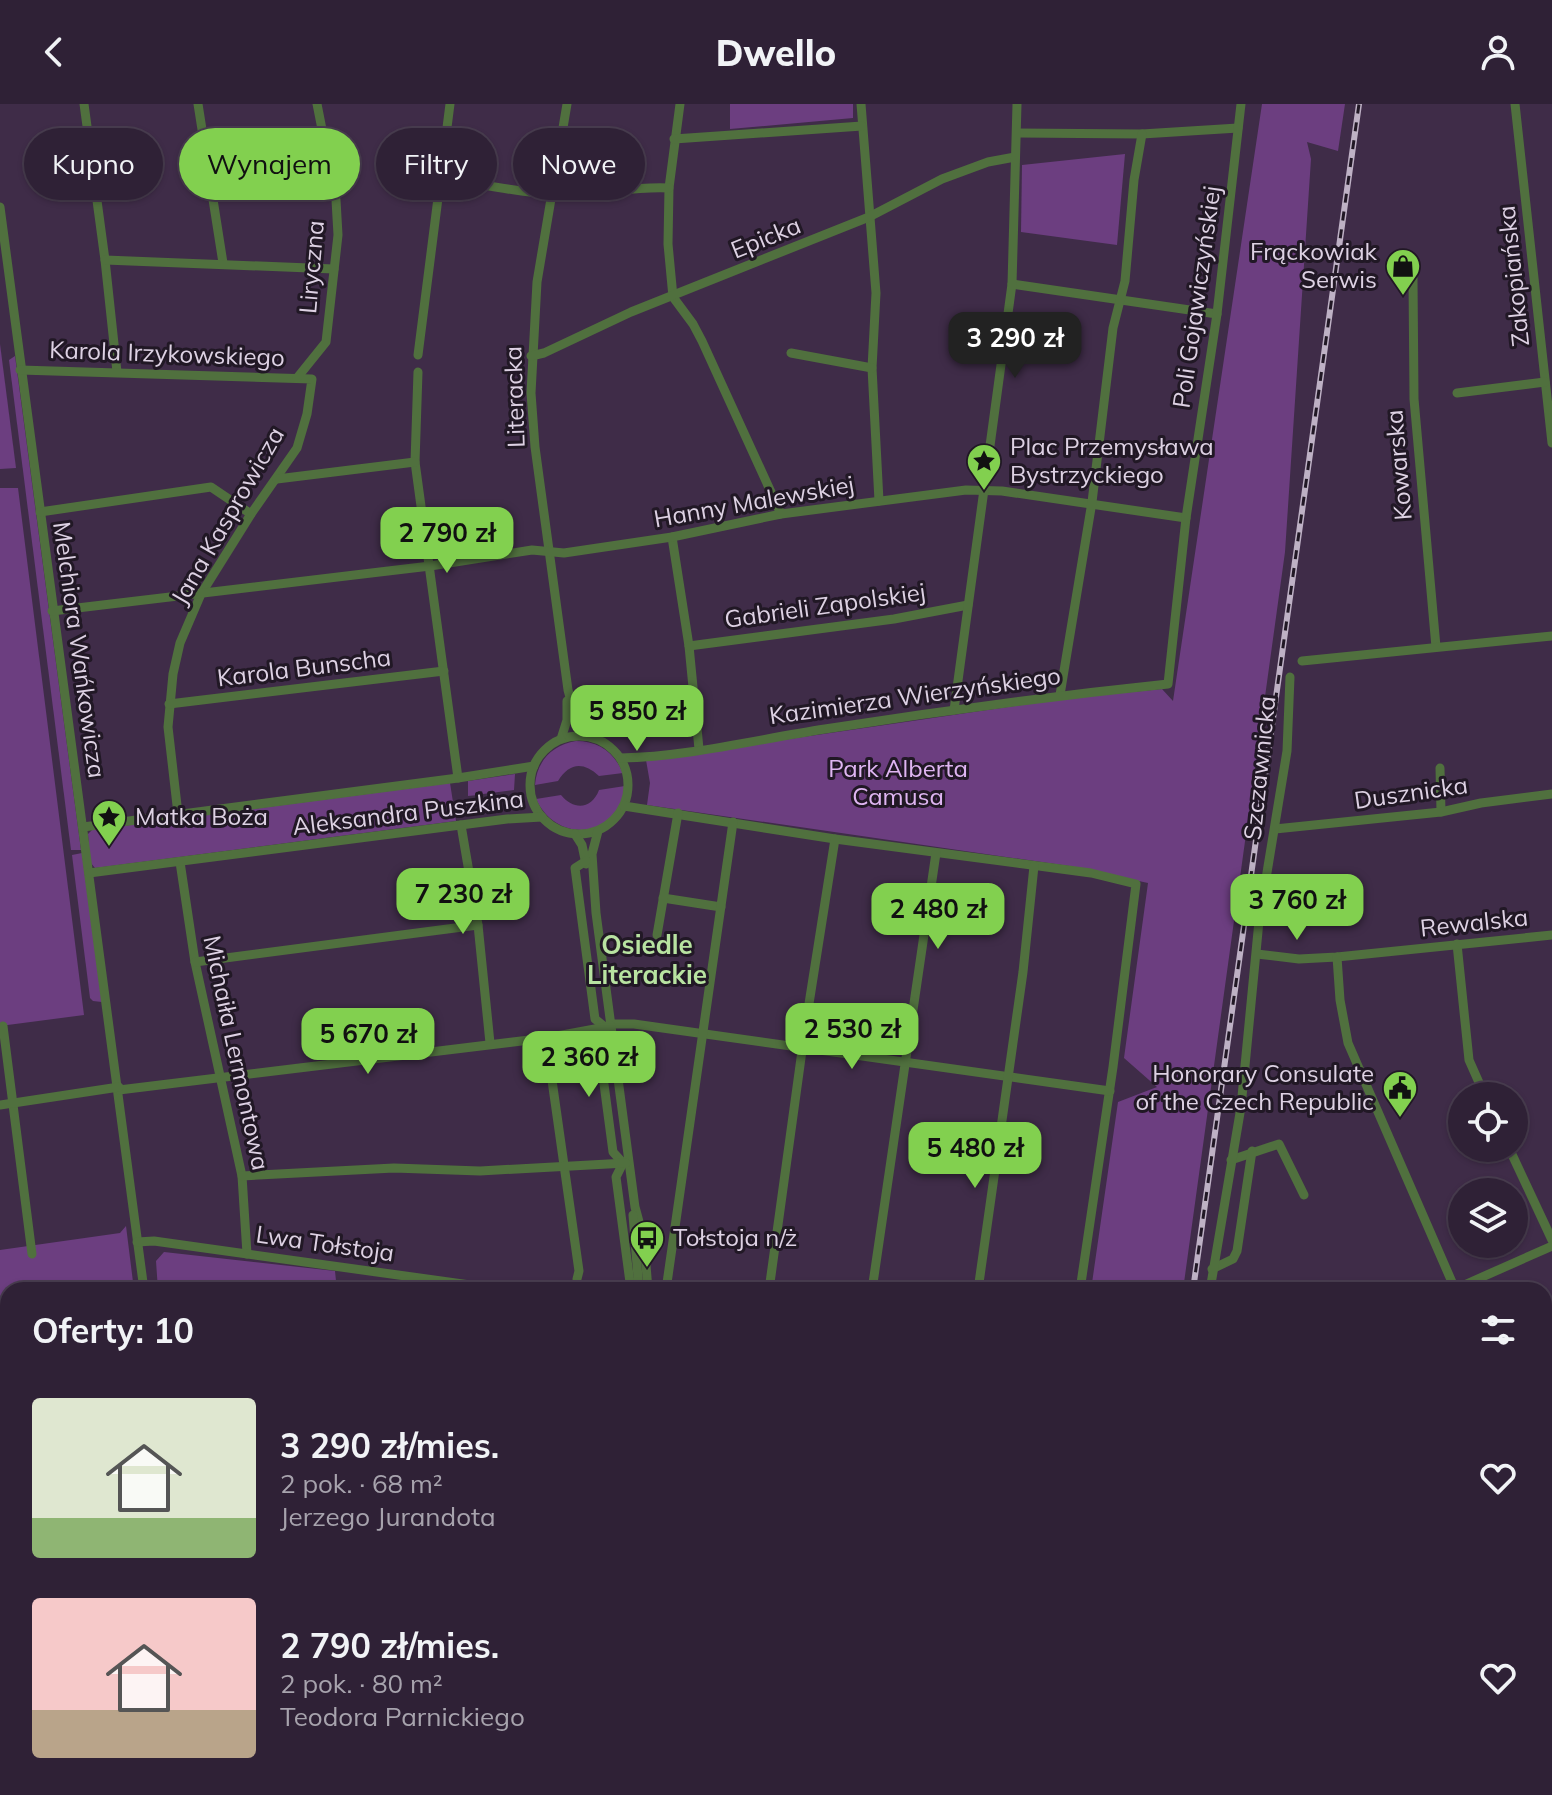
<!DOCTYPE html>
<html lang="pl">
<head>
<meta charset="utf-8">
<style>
	body { margin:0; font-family:Mulish,sans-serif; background:#37293e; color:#f1f3f6; height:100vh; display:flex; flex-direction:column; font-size:30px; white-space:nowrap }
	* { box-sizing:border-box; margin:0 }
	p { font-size:26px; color:#a7a3ad }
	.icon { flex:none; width:44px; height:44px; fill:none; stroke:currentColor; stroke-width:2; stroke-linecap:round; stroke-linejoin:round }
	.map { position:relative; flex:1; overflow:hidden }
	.side { position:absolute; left:0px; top:1178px; width:1552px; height:514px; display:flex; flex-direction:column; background:#2f2136; border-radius:24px 24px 0 0; box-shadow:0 2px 6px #0004,0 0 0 2px #4a3e51 }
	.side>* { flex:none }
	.top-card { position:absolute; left:24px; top:24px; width:800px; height:72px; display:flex; gap:16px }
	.controls { position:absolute; left:1448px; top:978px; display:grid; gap:16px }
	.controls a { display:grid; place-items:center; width:80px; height:80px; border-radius:50%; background:#2f2136; box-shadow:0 2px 6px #0004,0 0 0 2px #4a3e51; font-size:40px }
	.price { position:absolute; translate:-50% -68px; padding:0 18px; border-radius:16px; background:#82d04f; color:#111; font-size:26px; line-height:52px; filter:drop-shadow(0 2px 4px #0008) }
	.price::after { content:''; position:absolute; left:50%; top:48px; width:24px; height:18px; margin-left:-12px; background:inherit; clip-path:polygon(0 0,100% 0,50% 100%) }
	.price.active { background:#222; color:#fff }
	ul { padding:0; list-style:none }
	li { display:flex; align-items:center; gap:24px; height:200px; padding:0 32px }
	li span { display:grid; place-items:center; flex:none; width:224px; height:160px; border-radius:8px; color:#555 }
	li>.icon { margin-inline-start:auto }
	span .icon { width:96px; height:96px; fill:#fffc; stroke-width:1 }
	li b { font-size:34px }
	h2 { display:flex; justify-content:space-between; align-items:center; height:96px; padding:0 32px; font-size:34px }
	.chip { padding:0 28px; border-radius:36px; background:#2f2136; box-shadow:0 2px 6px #0004,0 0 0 2px #4a3e51; font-size:28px; line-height:72px }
	.chip.active { background:#82d04f; color:#111 }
	header { display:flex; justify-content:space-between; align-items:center; height:104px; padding:0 32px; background:#2f2136; font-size:36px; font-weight:800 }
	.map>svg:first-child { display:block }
	.green { fill:#6c3e80 }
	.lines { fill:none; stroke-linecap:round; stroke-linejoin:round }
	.minor { stroke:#50703e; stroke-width:9 }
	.rail-casing { stroke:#beb1c5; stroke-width:6 }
	.rail { stroke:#211825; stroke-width:3; stroke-dasharray:9; stroke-linecap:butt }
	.labels { text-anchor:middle; stroke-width:6; stroke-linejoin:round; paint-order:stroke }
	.street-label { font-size:24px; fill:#ddd1e3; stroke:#211825 }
	.poi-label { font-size:24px; fill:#ddd1e3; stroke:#211825; text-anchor:start }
	.park-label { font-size:24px; fill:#dfb5f2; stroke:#211825 }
	.neighbourhood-label { font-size:26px; font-weight:bold; fill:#b8e3a1; stroke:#211825 }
</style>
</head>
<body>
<header><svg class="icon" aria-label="back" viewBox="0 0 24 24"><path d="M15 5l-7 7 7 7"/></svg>Dwello<svg class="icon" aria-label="person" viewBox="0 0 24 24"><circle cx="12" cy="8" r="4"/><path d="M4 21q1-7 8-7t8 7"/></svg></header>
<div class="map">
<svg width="1552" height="1691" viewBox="0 0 1552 1691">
	<rect width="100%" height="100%" fill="#3f2c48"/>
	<g class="green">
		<polygon points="730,0 853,0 853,14 730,25"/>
		<polygon points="1262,0 1345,0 1338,47 1307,38 1311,55 1285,448 1183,1186 1091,1186 1118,998 1157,983 1124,954 1148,779 1069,762 647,701 650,679 646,656 1062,595 1162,585 1173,597"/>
		<polygon points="1125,50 1117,141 1021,128 1022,61"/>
		<polygon points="0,240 16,364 0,365"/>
		<polygon points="15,252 81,746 71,746 9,256"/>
		<polygon points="0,384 18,384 84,911 0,922"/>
		<path d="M576 637C598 637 614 648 623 669L599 672C583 657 569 659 558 677L535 681C537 657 552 641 576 637Z"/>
		<polygon points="515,670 514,686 483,690 482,687 478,687 478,691 468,692 468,677"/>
		<polygon points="450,679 456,717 95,764 90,758 88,730 92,726"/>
		<path d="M625 682C620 735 557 741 536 695L561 691C574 707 592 705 599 686Z"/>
		<polygon points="82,749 102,898 93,897 90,894 72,751"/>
		<polygon points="126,1122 134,1186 8,1186 8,1267 0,1269 0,1146 120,1129"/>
		<polygon points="164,1148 335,1167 336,1177 402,1186 158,1186 156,1157"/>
		<polygon points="1020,1684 1115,1684 1114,1691 1019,1691"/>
	</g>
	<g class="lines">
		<g class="minor">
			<polyline points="84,0 105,156 117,268"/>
			<polyline points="198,0 223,159"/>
			<polyline points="567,0 537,178 531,289 535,343 568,586 576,615 591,633"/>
			<polyline points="680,0 669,84 668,140 673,193 693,220 702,237 781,410"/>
			<polyline points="861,0 876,189 872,264 879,397"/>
			<polyline points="1515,0 1552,339"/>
			<polyline points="1018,29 1142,30 1238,24"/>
			<polyline points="674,35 862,22"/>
			<path d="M441 74C483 80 527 91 570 90 603 90 636 82 669 84"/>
			<polyline points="0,103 144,1186"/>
			<polyline points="105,156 334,165"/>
			<polyline points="1413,174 1414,295 1436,543"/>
			<polyline points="1012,180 1217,210"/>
			<polyline points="791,249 872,264"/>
			<polyline points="418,251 450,0"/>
			<polyline points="531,252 544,249 631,208 869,113 942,75 988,58 1015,53"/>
			<polyline points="20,266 312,275 307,310 297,344 251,410 201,490 180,539 173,570 168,623 178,710"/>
			<polyline points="418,268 415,358 458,674"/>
			<polyline points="297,274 326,238 338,131 336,96 317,0"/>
			<polyline points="1457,289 1545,278"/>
			<polyline points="277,375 415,358"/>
			<polyline points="40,408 211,383 251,410"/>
			<polyline points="672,433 689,542 699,645"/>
			<polyline points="52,507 430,462 532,446 564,449 672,433 781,410 966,386 1002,387 1186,414"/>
			<polyline points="689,542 894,515 968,501"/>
			<polyline points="1302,557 1552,532"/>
			<polyline points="1060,591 1092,398 1113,224 1125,177 1134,76 1142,30"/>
			<polyline points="169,600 444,567"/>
			<polyline points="954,606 1012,180 1017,0"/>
			<circle cx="579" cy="681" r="49"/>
			<polyline points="561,635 567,616 567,597"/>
			<path d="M621 654C687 653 759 635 825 625 939 607 1053 592 1168 580L1186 414 1217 210 1241 0"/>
			<polyline points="1440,664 1441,708"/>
			<polyline points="624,702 835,735 1091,769 1136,780 1113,963 1080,1186"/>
			<polyline points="461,721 478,821 490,939"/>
			<polyline points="83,723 458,674 534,662"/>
			<polyline points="1275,725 1441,708 1481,699 1552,690"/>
			<polyline points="598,727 592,750 596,809 635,1103 644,1136 648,1186"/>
			<polyline points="575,730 582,741 586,760"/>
			<polyline points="586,757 575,764 595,915 605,923 598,935 613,1048 623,1059 616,1073 631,1186"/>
			<polyline points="180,758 195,858 242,1072 247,1150"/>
			<polyline points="89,769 507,715 542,713"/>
			<polyline points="663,794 721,803"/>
			<polyline points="657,831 678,709"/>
			<polyline points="1457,840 1469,956 1485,992"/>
			<polyline points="1257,850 1299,855 1337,853 1552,831"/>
			<polyline points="1337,853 1340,896 1348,939 1455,1185"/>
			<polyline points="195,858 478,821"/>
			<polyline points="611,920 634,920 1110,987"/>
			<polyline points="3,922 32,1150"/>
			<polyline points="546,934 579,1167 577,1175"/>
			<polyline points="119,986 546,934 611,922"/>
			<polyline points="0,1001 119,983"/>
			<polyline points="1509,1044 1552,1136"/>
			<polyline points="1231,1056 1279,1040 1304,1091"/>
			<polyline points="242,1072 394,1064 480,1067 626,1059"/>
			<polyline points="633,1111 639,1186"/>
			<polyline points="137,1138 154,1137 506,1186"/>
			<polyline points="1212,1165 1233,1155 1237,1147 1252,1047"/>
			<polyline points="666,1186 733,718"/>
			<polyline points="769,1186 805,925 835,735"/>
			<polyline points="872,1186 936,749"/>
			<polyline points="978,1186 1023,868 1034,762"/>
			<polyline points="1210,1186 1241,1003 1259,817 1287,647 1290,573"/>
			<polyline points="1453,1186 1552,1142"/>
			<polyline points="1544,1311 1552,1308"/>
			<polyline points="0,1439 8,1449"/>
			<polyline points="1544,1465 1552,1461"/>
			<polyline points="1544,1620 1552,1621"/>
			<polyline points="0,1631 8,1619"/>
			<polyline points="0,1649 8,1653"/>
			<polyline points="72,1684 87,1691"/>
			<polyline points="206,1684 207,1691"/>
			<polyline points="213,1684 215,1691"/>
			<polyline points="446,1684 447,1691"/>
			<polyline points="765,1684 818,1691"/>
			<polyline points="271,1691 275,1684"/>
			<polyline points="578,1691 580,1684"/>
			<polyline points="696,1691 697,1684"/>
			<polyline points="1014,1691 1015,1684"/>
			<polyline points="1146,1691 1147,1684"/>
			<polyline points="1274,1691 1276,1684"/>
			<polyline points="1496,1691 1496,1684"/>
		</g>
		<g class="rail-casing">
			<g id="rail">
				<polyline points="1193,1186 1359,0"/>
				<polyline points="1123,1691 1124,1684"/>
			</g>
		</g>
		<use href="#rail" class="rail"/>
	</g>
	<defs>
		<g id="shop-pin" transform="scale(1.8)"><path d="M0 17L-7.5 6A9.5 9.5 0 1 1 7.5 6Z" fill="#82d04f" stroke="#211825"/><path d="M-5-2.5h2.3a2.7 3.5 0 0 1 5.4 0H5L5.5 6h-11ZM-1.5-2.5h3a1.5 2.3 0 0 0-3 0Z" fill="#111"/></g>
		<g id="sight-pin" transform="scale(1.8)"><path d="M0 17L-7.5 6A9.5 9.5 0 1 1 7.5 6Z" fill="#82d04f" stroke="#211825"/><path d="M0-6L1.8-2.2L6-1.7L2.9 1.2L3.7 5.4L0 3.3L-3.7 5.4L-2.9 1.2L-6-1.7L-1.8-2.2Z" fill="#111"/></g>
		<g id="civic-pin" transform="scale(1.8)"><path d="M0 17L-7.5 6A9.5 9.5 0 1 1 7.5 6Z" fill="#82d04f" stroke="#211825"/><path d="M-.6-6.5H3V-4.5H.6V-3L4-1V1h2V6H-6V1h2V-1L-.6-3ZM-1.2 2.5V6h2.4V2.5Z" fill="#111"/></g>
		<g id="bus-pin" transform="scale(1.8)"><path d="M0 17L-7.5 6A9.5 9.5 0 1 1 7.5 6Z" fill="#82d04f" stroke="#211825"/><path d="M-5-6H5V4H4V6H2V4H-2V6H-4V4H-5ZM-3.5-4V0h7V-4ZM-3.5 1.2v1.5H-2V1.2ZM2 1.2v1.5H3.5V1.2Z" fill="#111"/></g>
	</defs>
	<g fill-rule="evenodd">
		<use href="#shop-pin" x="1403" y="162"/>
		<use href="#sight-pin" x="984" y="357"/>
		<use href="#sight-pin" x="109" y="713"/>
		<use href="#civic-pin" x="1400" y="984"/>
		<use href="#bus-pin" x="647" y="1134"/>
	</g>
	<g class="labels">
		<g class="street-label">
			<text transform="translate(766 134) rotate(-22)" y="8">Epicka</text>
			<text transform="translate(312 163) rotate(-85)" y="8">Liryczna</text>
			<text transform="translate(1514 172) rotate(-96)" y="8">Zakopiańska</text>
			<text transform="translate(1197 193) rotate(-82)" y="8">Poli Gojawiczyńskiej</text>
			<text transform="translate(167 250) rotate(2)" y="8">Karola Irzykowskiego</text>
			<text transform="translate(515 293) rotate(-92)" y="8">Literacka</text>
			<text transform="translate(1399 361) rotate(-95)" y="8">Kowarska</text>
			<text transform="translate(754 398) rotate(-10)" y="8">Hanny Malewskiej</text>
			<text transform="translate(228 412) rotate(-60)" y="8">Jana Kasprowicza</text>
			<text transform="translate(825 502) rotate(-8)" y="8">Gabrieli Zapolskiej</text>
			<text transform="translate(79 546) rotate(82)" y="8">Melchiora Wańkowicza</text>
			<text transform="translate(304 564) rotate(-7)" y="8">Karola Bunscha</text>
			<text transform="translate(915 592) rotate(-8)" y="8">Kazimierza Wierzyńskiego</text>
			<text transform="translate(1260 664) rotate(-84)" y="8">Szczawnicka</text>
			<text transform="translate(1411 689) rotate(-8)" y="8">Dusznicka</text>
			<text transform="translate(408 709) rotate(-7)" y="8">Aleksandra Puszkina</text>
			<text transform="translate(1474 819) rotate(-6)" y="8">Rewalska</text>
			<text transform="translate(236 949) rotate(78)" y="8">Michaiła Lermontowa</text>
			<text transform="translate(325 1140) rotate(8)" y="8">Lwa Tołstoja</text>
		</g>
		<g class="poi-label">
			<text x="1377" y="156" text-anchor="end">Frąckowiak<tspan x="1377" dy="28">Serwis</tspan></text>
			<text x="1010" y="351">Plac Przemysława<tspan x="1010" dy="28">Bystrzyckiego</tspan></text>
			<text x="135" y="721">Matka Boża</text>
			<text x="1374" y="978" text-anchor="end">Honorary Consulate<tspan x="1374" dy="28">of the Czech Republic</tspan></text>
			<text x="673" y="1142">Tołstoja n/ż</text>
		</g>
		<g class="park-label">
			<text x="898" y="673">Park Alberta<tspan x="898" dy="28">Camusa</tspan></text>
		</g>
		<g class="neighbourhood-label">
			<text x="647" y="850">Osiedle<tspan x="647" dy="30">Literackie</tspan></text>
		</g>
	</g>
</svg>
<div class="controls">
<a><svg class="icon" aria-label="locate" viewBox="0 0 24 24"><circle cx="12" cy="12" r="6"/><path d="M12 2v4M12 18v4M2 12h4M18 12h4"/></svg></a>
<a><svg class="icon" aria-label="layers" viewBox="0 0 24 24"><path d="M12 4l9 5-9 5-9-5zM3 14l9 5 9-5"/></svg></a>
</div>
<b class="price active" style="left:1015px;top:276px">3 290 zł</b>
<b class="price" style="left:447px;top:471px">2 790 zł</b>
<b class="price" style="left:637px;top:649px">5 850 zł</b>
<b class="price" style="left:463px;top:832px">7 230 zł</b>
<b class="price" style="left:1297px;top:838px">3 760 zł</b>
<b class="price" style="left:938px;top:847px">2 480 zł</b>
<b class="price" style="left:852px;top:967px">2 530 zł</b>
<b class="price" style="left:368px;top:972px">5 670 zł</b>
<b class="price" style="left:589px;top:995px">2 360 zł</b>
<b class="price" style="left:975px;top:1086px">5 480 zł</b>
<div class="top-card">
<a class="chip">Kupno</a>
<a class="chip active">Wynajem</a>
<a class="chip">Filtry</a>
<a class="chip">Nowe</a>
</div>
<section class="side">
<h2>Oferty: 10<svg class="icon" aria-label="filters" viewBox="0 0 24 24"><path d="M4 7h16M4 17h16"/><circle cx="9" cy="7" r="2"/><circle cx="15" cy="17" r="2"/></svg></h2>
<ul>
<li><span style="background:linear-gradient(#dfe7d0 75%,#8fb573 0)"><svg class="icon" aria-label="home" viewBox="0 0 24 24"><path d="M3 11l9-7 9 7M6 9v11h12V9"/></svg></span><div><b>3 290 zł/mies.</b><p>2 pok. · 68 m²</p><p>Jerzego Jurandota</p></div><svg class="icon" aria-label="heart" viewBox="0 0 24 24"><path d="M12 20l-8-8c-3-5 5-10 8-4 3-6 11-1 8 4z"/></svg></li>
<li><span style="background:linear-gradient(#f6c9c9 70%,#b9a48a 0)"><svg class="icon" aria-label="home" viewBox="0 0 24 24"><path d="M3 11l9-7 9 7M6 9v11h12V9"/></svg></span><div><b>2 790 zł/mies.</b><p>2 pok. · 80 m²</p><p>Teodora Parnickiego</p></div><svg class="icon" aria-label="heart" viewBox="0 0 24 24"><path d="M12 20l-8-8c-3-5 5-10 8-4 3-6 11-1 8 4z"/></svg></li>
</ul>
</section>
</div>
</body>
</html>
